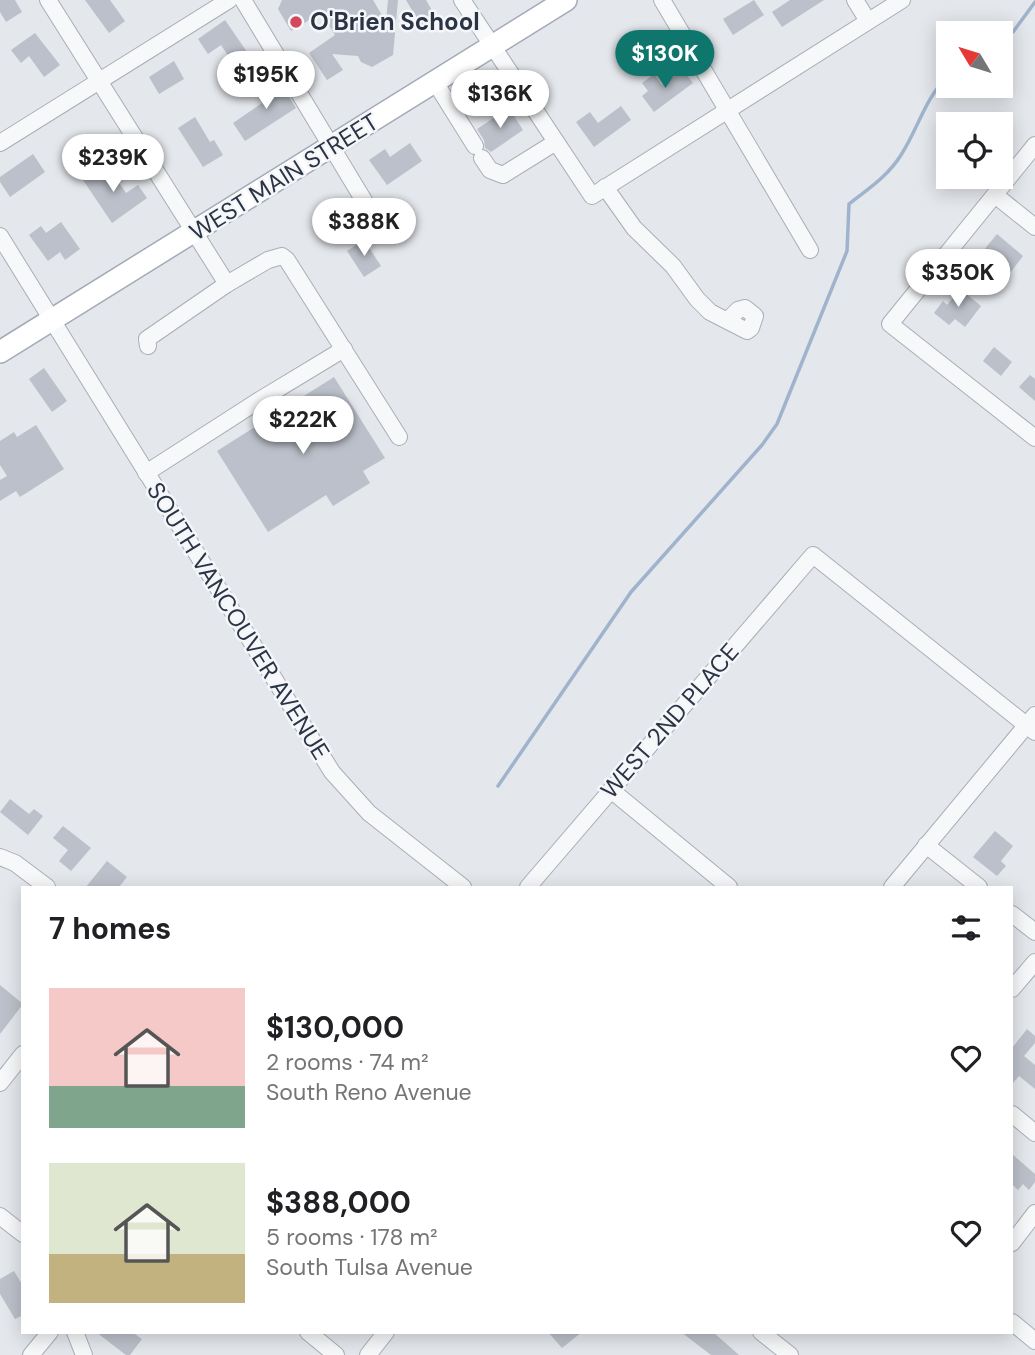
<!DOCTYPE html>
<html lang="en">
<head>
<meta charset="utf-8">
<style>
	body { margin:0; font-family:"DM Sans",sans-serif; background:#f6f6f6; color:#202124; height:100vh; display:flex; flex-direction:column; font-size:26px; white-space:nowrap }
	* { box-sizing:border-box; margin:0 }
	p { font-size:23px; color:#757577 }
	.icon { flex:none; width:38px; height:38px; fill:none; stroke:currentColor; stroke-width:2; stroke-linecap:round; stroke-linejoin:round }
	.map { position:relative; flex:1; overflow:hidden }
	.side { position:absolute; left:21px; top:886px; width:992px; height:448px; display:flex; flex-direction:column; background:#fff; border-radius:0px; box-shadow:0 4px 18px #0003 }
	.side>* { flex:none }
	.needle { width:46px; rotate:308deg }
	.fabs { position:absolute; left:936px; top:21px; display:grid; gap:14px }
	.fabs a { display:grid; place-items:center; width:77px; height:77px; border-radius:0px; background:#fff; box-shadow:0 4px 18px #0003; font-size:35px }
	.price { position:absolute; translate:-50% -60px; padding:0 16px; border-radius:24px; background:#fff; color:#222; font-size:23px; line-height:46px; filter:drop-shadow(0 2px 4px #0008) }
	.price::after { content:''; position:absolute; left:50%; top:42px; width:21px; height:16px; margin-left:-10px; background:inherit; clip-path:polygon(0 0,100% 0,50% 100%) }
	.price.current { background:#0f766e; color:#fff }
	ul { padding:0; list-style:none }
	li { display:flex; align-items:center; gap:21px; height:175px; padding:0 28px }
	li span { display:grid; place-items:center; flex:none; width:196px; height:140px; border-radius:0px; color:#555 }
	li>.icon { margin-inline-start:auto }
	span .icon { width:84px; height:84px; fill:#fffc; stroke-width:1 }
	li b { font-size:30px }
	h2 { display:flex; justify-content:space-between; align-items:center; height:84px; padding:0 28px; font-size:30px }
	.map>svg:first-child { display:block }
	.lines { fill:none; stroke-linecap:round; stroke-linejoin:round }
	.stream { stroke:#9fb4cc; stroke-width:3.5 }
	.building { fill:#bbc0ca }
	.minor-casing { stroke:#a9aeb7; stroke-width:18 }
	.major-casing { stroke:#a3abb8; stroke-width:24 }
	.minor { stroke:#f7f8fa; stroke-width:16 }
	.major { stroke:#fff; stroke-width:21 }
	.poi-dot { fill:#d1495b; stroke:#f4f6f9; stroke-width:2.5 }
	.labels { text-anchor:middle; stroke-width:5; stroke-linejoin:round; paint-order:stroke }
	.poi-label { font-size:24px; font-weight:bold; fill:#2b3445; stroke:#f4f6f9; text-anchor:start }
	.street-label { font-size:24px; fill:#2b3445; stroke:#f4f6f9 }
</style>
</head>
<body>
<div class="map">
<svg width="1035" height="1355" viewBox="0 0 1035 1355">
	<rect width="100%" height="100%" fill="#e4e7ec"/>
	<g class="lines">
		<g class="stream">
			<polyline points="1001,37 1013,32 1035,2"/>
			<path d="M498 786 631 592 762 445 777 424 847 251 849 204C868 189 888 176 901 155 918 129 925 98 948 76"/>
		</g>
	</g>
	<g class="building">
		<polygon points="0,0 15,0 22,12 6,22 0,12"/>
		<polygon points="85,0 110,0 125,21 109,33"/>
		<polygon points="282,0 373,0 386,22 388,0 398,0 393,55 372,67 361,62 358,56 332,54 343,70 327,80 309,53 335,35 321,13 291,31 278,9"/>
		<polygon points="406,0 426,0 437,19 422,27"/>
		<polygon points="754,0 764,15 733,35 723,19"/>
		<polygon points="790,0 824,0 782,27 772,12"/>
		<polygon points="225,20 256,65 241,75 221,45 208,54 198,39"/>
		<polygon points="35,33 60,65 44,77 29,56 21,63 11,50"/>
		<polygon points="174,61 184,79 159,94 149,77"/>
		<polygon points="683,70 693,83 654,112 642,96 648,91 642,83 654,74 662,85"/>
		<polygon points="273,81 276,85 280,82 296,108 245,141 233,123 268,99 261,89"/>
		<polygon points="621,106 631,120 594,147 576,122 590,112 598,123"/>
		<polygon points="509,108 523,130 491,152 485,148 484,140 477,129"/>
		<polygon points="195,117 210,142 214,140 223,155 203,167 178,128"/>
		<polygon points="410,143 422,161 387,185 369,160 385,149 390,157"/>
		<polygon points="33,154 45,172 10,197 0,182 0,177"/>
		<polygon points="106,164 126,193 138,185 147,198 112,223 83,180"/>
		<polygon points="61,222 80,249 65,260 60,252 48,261 29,235 41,226 46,233"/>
		<polygon points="997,234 1023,256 1010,273 983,251"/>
		<polygon points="364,240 381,266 364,277 347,251"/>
		<polygon points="960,289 981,306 965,327 955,319 949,325 934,313 943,301 947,305"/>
		<polygon points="994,347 1012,362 1001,376 983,361"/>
		<polygon points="44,368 67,401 52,412 29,379"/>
		<polygon points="1030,375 1035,379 1035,401 1019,387"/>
		<polygon points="334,377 385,458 363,471 370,483 333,506 326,495 268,532 217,451"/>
		<polygon points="36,425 64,469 20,497 16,491 0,501 0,480 7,476 0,465 0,441 14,432 17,437"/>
		<polygon points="10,799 29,814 34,809 43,816 28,835 0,812"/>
		<polygon points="63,826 91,848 71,871 59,861 68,850 53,838"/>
		<polygon points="995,831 1013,846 1001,861 1006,866 997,876 973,857"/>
		<polygon points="107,861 127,877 119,887 86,887"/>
		<polygon points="0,985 23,1004 0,1034"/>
		<polygon points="1027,1029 1035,1036 1035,1043 1024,1056 1035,1065 1035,1089 1019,1076 1012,1084 1012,1048"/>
		<polygon points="1012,1154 1035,1174 1035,1182 1029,1190 1023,1184 1018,1190 1012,1184"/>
		<polygon points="14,1271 23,1286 23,1315 15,1319 0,1294 0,1279"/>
		<polygon points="96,1332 132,1332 142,1339 130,1355 126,1355"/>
		<polygon points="548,1332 582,1332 562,1348"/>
		<polygon points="681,1332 713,1332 739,1355 711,1355"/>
	</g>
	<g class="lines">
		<g class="minor-casing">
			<g id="minor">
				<polyline points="48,0 227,284"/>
				<polyline points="243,0 372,214"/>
				<polyline points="462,0 592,196 902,0"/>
				<polyline points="662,0 810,250"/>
				<polyline points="855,0 868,21"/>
				<polyline points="435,82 475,146"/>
				<polyline points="0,143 229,0"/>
				<polyline points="1035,145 890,324 1035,438"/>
				<polyline points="482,158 490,170 503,175 556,142"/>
				<polyline points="605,187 634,228 673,266 697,299 710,312 747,331 751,328 755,316 745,308 738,310 728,320"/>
				<polyline points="995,195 1035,227"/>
				<polyline points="0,236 332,772 369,813 463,887"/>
				<polyline points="148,346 147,339 227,284 268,260 282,256 287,260 399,437"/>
				<polyline points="146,473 258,401 344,349"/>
				<polyline points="611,790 729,887"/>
				<polyline points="926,845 979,887"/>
				<polyline points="0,857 15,863 47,887"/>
				<polyline points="528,887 813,555 1035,732"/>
				<polyline points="892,887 1035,715"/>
				<polyline points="1012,914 1035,932"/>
				<polyline points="1012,989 1035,962"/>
				<polyline points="0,1083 23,1054"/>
				<polyline points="1012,1114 1035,1133"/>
				<polyline points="0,1216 23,1234"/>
				<polyline points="1012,1243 1035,1213"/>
				<polyline points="1012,1322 1035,1341"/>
				<polyline points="75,1332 84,1355"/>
				<polyline points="308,1332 336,1355"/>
				<polyline points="761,1332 790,1355"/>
				<polyline points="31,1355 50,1332"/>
				<polyline points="368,1355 386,1332"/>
			</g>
		</g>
		<g class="major-casing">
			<polyline id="major" points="0,352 566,0"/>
		</g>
		<use href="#minor" class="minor"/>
		<use href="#major" class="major"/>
	</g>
	<circle class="poi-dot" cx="296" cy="22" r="7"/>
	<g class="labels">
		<g class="poi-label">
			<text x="310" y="30">O'Brien School</text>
		</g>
		<g class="street-label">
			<text transform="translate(284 177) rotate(-32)" y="8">WEST MAIN STREET</text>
			<text transform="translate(238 621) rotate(58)" y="8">SOUTH VANCOUVER AVENUE</text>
			<text transform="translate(670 721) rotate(-49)" y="8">WEST 2ND PLACE</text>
		</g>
	</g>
</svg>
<div class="fabs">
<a><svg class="needle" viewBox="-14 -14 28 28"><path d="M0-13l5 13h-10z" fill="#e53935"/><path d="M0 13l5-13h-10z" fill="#757577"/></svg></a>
<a><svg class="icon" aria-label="locate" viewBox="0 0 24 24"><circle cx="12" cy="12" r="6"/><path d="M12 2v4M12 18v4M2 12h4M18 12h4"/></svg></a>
</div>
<b class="price current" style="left:665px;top:90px">$130K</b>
<b class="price" style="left:266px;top:111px">$195K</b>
<b class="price" style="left:500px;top:130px">$136K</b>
<b class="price" style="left:113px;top:194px">$239K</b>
<b class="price" style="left:364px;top:258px">$388K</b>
<b class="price" style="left:958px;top:309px">$350K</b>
<b class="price" style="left:303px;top:456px">$222K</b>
<section class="side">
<h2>7 homes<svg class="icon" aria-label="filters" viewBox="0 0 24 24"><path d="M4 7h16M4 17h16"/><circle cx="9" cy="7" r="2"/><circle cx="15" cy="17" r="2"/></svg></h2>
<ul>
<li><span style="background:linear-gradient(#f6c9c9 70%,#7fa58c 0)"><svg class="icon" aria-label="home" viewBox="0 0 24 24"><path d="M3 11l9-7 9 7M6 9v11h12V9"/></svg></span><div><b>$130,000</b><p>2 rooms · 74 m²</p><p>South Reno Avenue</p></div><svg class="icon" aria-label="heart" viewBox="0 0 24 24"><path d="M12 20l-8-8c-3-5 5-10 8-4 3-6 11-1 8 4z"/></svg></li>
<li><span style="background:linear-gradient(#dfe7d0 65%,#c2b280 0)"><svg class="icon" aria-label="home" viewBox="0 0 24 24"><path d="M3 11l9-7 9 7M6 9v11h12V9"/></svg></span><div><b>$388,000</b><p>5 rooms · 178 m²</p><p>South Tulsa Avenue</p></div><svg class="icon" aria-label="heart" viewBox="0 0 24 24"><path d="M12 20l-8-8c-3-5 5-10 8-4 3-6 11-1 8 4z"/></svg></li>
</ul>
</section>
</div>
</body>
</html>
